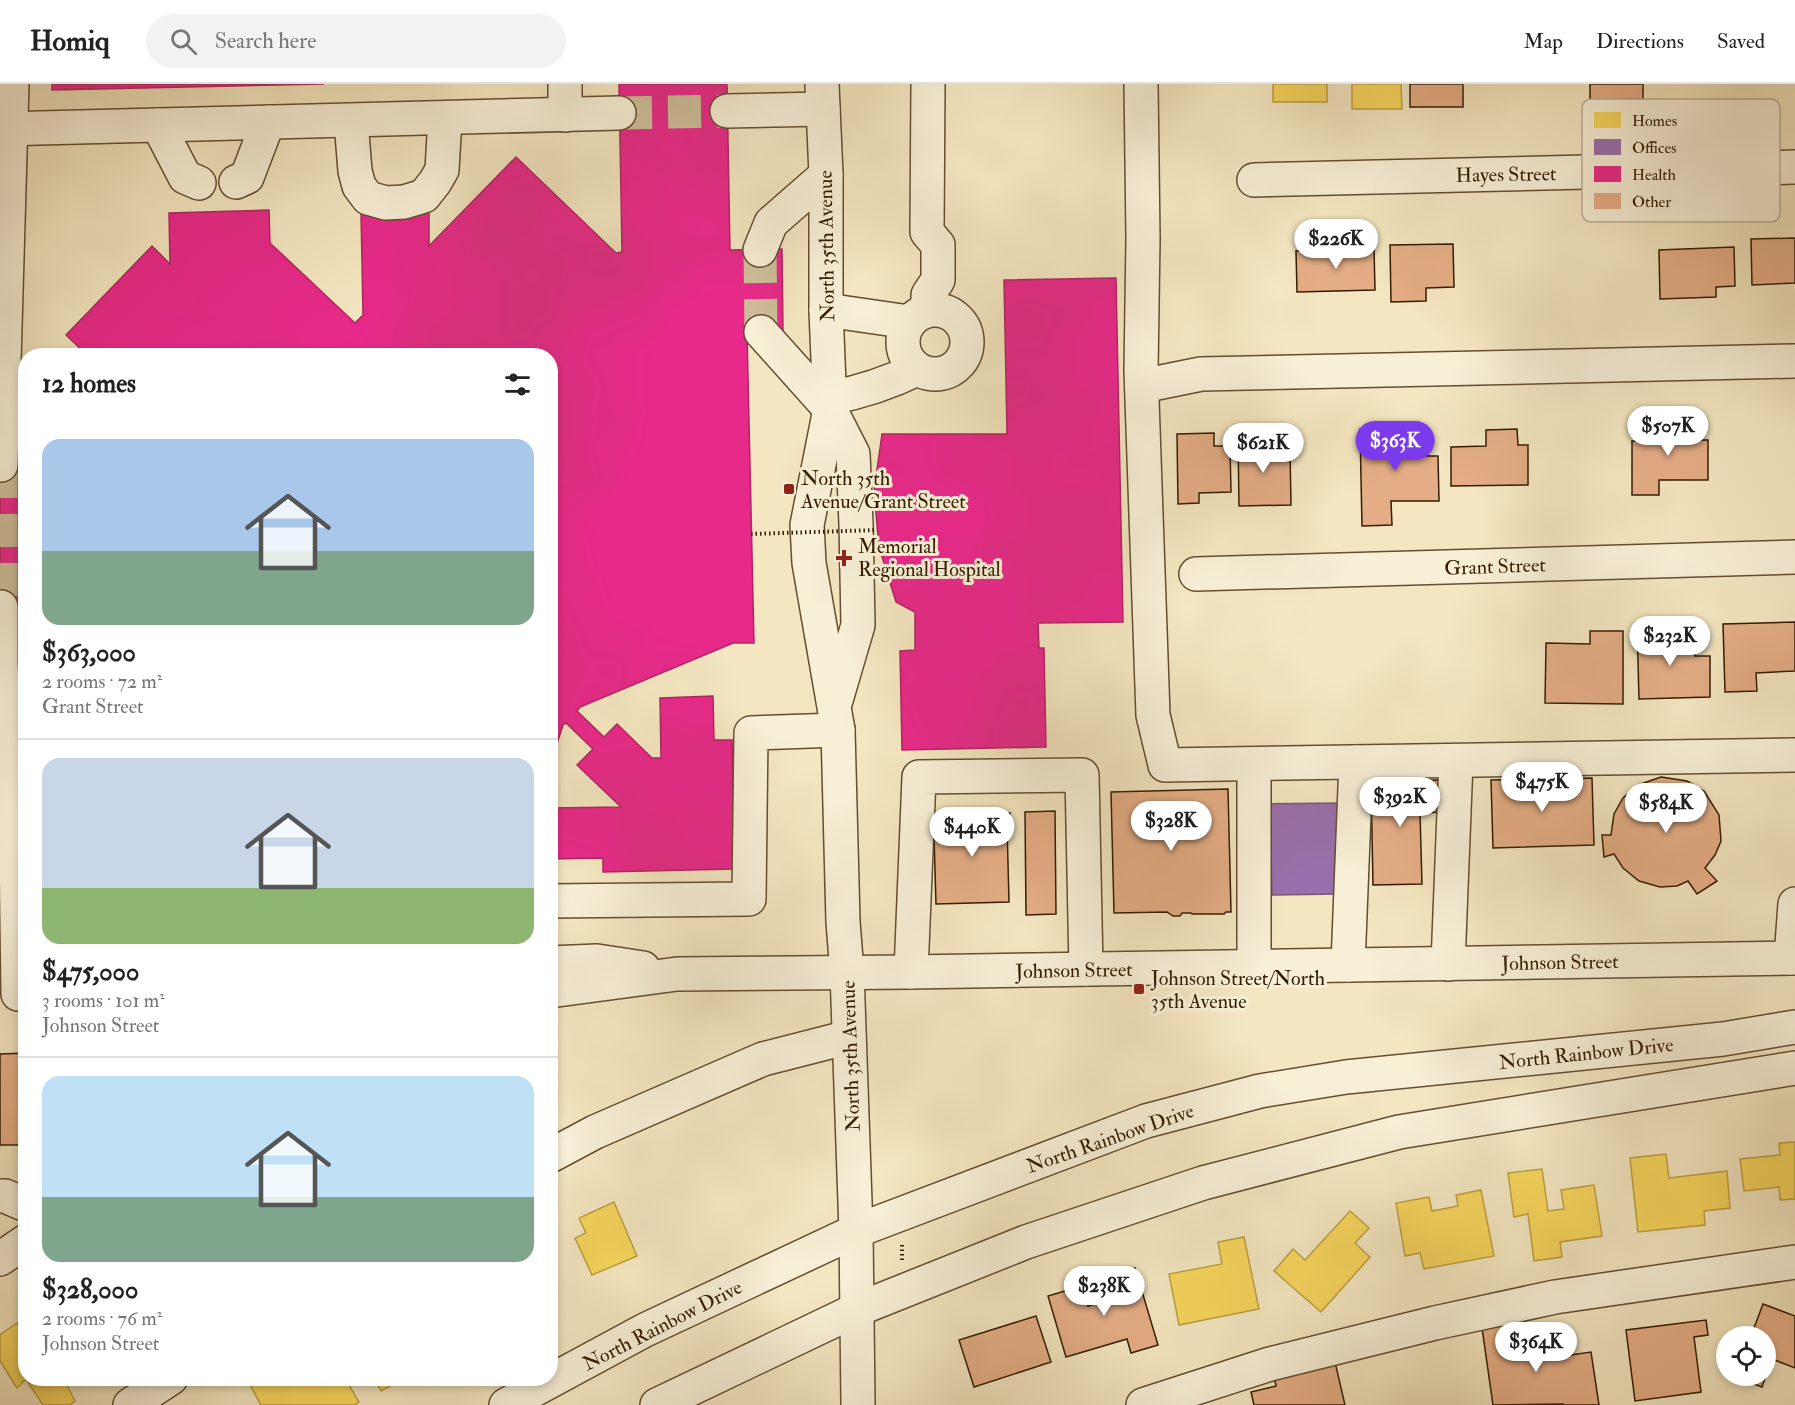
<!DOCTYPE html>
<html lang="en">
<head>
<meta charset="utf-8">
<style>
	body { margin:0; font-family:"IM FELL Double Pica",serif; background:#f2f2f2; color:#222; height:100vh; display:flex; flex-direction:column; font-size:22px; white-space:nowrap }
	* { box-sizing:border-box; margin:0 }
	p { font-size:20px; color:#767676 }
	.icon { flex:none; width:33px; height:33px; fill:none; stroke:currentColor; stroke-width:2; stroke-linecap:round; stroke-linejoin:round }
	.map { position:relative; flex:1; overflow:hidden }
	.sheet { position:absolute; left:18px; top:264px; width:540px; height:1038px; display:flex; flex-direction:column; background:#fff; border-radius:24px; box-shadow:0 3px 9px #0003 }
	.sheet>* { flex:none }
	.tools { position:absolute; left:1716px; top:1242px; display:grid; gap:12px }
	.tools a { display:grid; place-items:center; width:60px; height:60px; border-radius:50%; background:#fff; box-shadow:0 3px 9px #0003; font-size:30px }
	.price { position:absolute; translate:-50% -51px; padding:0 14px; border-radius:21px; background:#fff; color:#222; font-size:20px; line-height:39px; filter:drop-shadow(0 2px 3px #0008) }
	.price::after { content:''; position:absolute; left:50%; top:36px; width:18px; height:14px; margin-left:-9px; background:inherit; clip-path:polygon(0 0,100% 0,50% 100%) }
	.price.current { background:#7c3aed; color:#fff }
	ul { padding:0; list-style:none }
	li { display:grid; align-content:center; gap:12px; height:318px; padding:0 24px }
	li+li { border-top:2px solid #e0e0e0 }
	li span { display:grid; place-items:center; height:186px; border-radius:18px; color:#555 }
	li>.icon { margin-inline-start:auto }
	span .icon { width:108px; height:108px; fill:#fffc; stroke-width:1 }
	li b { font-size:26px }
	h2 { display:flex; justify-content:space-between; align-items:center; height:72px; padding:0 24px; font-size:26px }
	header { display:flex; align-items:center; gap:36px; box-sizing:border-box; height:84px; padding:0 30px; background:#fff; border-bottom:2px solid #e0e0e0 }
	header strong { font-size:28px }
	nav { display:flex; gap:33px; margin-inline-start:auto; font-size:21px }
	.search { width:420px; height:54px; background:#f2f2f2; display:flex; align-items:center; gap:15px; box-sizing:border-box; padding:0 21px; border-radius:33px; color:#767676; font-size:22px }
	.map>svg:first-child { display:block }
	.homes { fill:#f6d55c; stroke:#bc9e40; stroke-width:1.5 }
	.offices { fill:#9970ab; stroke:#7a5778; stroke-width:1.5 }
	.health { fill:#e7298a; stroke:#b12561; stroke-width:1.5 }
	.building { fill:#e4ad85; stroke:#331c00; stroke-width:1.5 }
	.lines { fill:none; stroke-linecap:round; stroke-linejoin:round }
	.minor-tunnel { stroke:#cdbe9a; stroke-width:33; stroke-dasharray:33 16; stroke-linecap:butt }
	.minor-casing { stroke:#634e30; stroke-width:36 }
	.path { stroke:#331c00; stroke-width:4; stroke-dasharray:1.5 3; stroke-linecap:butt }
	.minor { stroke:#f7efd6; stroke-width:33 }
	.path-bridge { stroke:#331c00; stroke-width:4; stroke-dasharray:1.5 3; stroke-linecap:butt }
	.poi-dot { fill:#8f2418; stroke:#f7efd6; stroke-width:2 }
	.labels { text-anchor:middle; stroke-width:6; stroke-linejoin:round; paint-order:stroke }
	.street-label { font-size:20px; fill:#331c00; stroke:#f7efd6 }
	.poi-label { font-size:20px; fill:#331c00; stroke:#f7efd6; text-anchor:start }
	.key { fill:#f7efd6; stroke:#bcb096; stroke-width:1.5 }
	.key-label { font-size:16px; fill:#331c00 }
</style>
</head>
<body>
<header>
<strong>Homiq</strong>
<div class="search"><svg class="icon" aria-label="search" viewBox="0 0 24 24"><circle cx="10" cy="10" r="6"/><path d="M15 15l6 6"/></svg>Search here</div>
<nav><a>Map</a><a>Directions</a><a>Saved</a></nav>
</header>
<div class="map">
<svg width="1795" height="1321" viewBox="0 0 1795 1321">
	<rect width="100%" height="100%" fill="#f3e6c0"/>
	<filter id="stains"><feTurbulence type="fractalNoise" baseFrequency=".00333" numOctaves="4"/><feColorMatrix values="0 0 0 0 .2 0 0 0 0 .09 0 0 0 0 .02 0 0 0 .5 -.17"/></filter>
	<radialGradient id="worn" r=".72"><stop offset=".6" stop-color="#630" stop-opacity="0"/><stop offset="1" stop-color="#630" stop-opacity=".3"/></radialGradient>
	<g class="homes">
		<rect x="1273" y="0" width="54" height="18"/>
		<polygon points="1352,0 1401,0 1402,25 1352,25"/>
		<polygon points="1795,1058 1795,1115 1780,1116 1779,1103 1744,1107 1740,1075 1780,1071 1779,1059"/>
		<polygon points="1666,1070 1669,1094 1727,1087 1730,1124 1704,1127 1705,1141 1638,1148 1630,1074"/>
		<polygon points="1542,1085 1548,1127 1564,1125 1561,1106 1594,1101 1602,1152 1560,1158 1562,1173 1534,1177 1528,1130 1514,1133 1508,1089"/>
		<polygon points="1481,1106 1494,1172 1424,1185 1420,1169 1405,1172 1396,1119 1429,1113 1432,1127 1458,1122 1456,1111"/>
		<polygon points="614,1118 637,1172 592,1191 575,1154 586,1149 579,1134"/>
		<polygon points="1350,1127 1369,1144 1355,1159 1370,1173 1321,1228 1274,1187 1293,1165 1305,1176"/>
		<polygon points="1244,1153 1259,1225 1179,1241 1169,1190 1222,1180 1218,1158"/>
		<polygon points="17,1239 26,1252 26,1294 63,1294 75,1317 70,1321 43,1321 26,1295 17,1304 0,1277 0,1251"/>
		<polygon points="256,1294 345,1294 359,1318 355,1321 261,1321 249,1299"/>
		<polygon points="374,1294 405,1294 381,1307"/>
	</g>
	<polygon class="offices" points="1345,719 1339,810 1272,811 1271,768 1259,768 1259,720"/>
	<g class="health">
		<polygon points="52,0 324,0 52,6"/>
		<polygon points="619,0 727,0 730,166 782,165 783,247 747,248 754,559 733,559 580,623 577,627 604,653 617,640 652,674 661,674 660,614 713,612 714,656 732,656 735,785 603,788 603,774 550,775 550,724 621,723 577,681 593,665 566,639 563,641 550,681 550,272 88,272 66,251 152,162 170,180 169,129 269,126 270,159 355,239 363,231 361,128 429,127 429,162 516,73 616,169 622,168"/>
		<polygon points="1116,194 1123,538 1038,539 1039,564 1044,564 1046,663 902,666 900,567 915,566 915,528 896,518 879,463 874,407 882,350 1007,350 1004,196"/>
		<polygon points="0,381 26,381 26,522 0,523"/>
		<polygon points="11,620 26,620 26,696 13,696"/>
	</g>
	<g class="building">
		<rect x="1410" y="0" width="53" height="23"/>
		<polygon points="1590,0 1643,0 1643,15 1590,16"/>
		<polygon points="1795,154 1795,199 1752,201 1751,155"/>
		<polygon points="1453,160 1454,203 1426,204 1426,217 1391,218 1390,161"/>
		<polygon points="1734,163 1735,202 1716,203 1716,213 1660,215 1659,166"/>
		<polygon points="1374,164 1375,206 1297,208 1296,167"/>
		<polygon points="1647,338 1692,338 1692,356 1708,356 1708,396 1659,396 1659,411 1632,411 1632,357 1647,357"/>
		<polygon points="1426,343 1427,372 1438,372 1439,417 1391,417 1392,441 1362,442 1360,345"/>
		<polygon points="1517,345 1518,361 1528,361 1528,401 1451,402 1451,363 1486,362 1486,346"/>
		<polygon points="1214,349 1214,362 1230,362 1231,408 1199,409 1199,419 1178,420 1177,350"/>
		<polygon points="1271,353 1271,367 1290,366 1291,421 1239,422 1238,354"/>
		<polygon points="1795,538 1795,587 1756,589 1757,607 1725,608 1723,540"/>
		<polygon points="1658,540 1658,556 1695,555 1695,572 1710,572 1710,613 1639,615 1637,541"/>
		<polygon points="1590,547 1623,547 1623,620 1545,619 1546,559 1590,560"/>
		<polygon points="1661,693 1687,697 1704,707 1719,731 1721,757 1715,771 1705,784 1717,797 1697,810 1688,797 1677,802 1660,803 1639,797 1623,784 1614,770 1604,773 1602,751 1611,751 1614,730 1623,714 1638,701"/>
		<polygon points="1592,694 1594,761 1493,764 1491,696"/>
		<polygon points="1440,696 1441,728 1420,729 1422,800 1373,801 1371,697"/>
		<polygon points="1228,705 1231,828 1226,828 1224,830 1192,830 1191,829 1182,829 1180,832 1173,832 1167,828 1114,829 1111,708"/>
		<polygon points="1055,727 1056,830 1026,831 1025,728"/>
		<polygon points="1010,729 1010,740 1007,740 1009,818 936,820 934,752 937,752 936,730"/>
		<polygon points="26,969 26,1061 0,1061 0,970"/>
		<polygon points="1135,1184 1158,1261 1131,1269 1127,1255 1066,1273 1048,1212 1082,1202 1088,1222 1112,1215 1106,1193"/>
		<polygon points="1763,1220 1795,1232 1795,1284 1772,1275 1762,1303 1735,1293 1736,1292 1766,1292 1766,1252 1751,1252"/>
		<polygon points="1036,1232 1051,1278 974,1303 959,1256"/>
		<polygon points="1706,1236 1708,1251 1694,1253 1701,1308 1635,1317 1626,1246"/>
		<polygon points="1513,1239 1518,1271 1563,1264 1564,1272 1591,1268 1599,1321 1563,1321 1563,1320 1493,1321 1482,1244"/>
		<polygon points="1335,1278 1345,1321 1254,1321 1251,1308 1276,1302 1274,1292"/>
	</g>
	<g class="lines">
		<g class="minor-tunnel">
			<polyline points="619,29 727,27"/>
			<polyline points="760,166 761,248"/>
			<polyline points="1,381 1,523"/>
		</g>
		<g class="minor-casing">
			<g id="minor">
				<polyline points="565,0 565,31"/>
				<polyline points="822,0 826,91 826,226 830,325 807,441 809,479 838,646 843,838 847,888 856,1147 858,1321"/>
				<polyline points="928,0 927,148 938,161 938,196 928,211 928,226"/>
				<polyline points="1141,0 1143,154 1141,287 1153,631 1165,681 1795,671"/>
				<polyline points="727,27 823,25"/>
				<polyline points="351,37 355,87 359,102 368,114 386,119 404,118 424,112 435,98 442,86 445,34"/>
				<polyline points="158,41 185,93 199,99"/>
				<polyline points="0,45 619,29"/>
				<polyline points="1254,96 1795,83"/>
				<polyline points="236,98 247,93 268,38"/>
				<polyline points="760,166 771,139 826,91"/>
				<circle cx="935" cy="258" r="32"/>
				<polyline points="826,226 909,238"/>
				<polyline points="761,248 830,325 853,370 856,440 858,541 836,616"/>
				<polyline points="1142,302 1201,290 1795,277"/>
				<path d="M830 314C861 308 889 299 917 285"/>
				<polyline points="1,381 12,0"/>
				<polyline points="1196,490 1795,473"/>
				<polyline points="1,523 1,577 5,683 16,761 18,910"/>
				<polyline points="1254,680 1254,883"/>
				<polyline points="550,817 749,815 751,649 838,646"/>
				<polyline points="1791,874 1795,820"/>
				<polyline points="550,879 597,877 643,884"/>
				<polyline points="1448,880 1456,677"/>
				<polyline points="1348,881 1356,678"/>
				<polyline points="911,888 919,693 1082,691 1086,885"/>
				<polyline points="550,907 677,890 911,888 1795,874"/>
				<polyline points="550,1072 595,1048 763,975 849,953"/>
				<polyline points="0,1112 5,1112 26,1121"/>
				<polyline points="0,1175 26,1157"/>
				<polyline points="130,1321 171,1294"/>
				<polyline points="506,1321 645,1246 856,1147 1146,1037 1260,1007 1346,993 1723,955 1795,943"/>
				<polyline points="657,1321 856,1226 1026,1158 1203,1099 1399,1048 1795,984"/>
				<polyline points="1143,1321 1270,1280 1435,1239 1555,1213 1795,1178"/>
			</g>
		</g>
		<polyline class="path" points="902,1161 902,1177"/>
		<use href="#minor" class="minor"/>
		<polyline class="path-bridge" points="751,450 877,446"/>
	</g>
	<g class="poi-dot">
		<rect x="783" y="399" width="12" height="12" rx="3"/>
		<path d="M841 465h6v6h6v6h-6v6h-6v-6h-6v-6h6z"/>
		<rect x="1133" y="899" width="12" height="12" rx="3"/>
	</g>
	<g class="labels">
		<g class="street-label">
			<text transform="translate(1506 90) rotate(-1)" y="7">Hayes Street</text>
			<text transform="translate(826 162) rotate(-91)" y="7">North 35th Avenue</text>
			<text transform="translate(1495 482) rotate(-2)" y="7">Grant Street</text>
			<text transform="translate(1560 878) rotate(-1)" y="7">Johnson Street</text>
			<text transform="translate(1074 886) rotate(-1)" y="7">Johnson Street</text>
			<text transform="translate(1586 969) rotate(-6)" y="7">North Rainbow Drive</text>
			<text transform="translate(850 972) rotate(-92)" y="7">North 35th Avenue</text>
			<text transform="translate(1110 1054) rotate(-19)" y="7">North Rainbow Drive</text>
			<text transform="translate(662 1241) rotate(-27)" y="7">North Rainbow Drive</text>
		</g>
		<g class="poi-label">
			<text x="801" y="401">North 35th<tspan x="801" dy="23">Avenue/Grant Street</tspan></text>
			<text x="858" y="469">Memorial<tspan x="858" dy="23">Regional Hospital</tspan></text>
			<text x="1151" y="901">Johnson Street/North<tspan x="1151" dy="23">35th Avenue</tspan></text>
		</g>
	</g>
	<rect x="1582" y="15" width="198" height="123" rx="9" class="key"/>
	<rect x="1594" y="28" width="27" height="16" fill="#f6d55c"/>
	<rect x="1594" y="55" width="27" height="16" fill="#9970ab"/>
	<rect x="1594" y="82" width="27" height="16" fill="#e7298a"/>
	<rect x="1594" y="109" width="27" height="16" fill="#e4ad85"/>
	<g class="key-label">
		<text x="1632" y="42">Homes</text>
		<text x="1632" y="69">Offices</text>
		<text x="1632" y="96">Health</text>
		<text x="1632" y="123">Other</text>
	</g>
	<rect width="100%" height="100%" filter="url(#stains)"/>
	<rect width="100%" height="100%" fill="url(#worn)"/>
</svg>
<div class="tools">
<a><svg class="icon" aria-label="locate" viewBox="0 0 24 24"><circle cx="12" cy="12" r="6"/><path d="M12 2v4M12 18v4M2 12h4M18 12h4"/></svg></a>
</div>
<b class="price" style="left:1336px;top:186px">$226K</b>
<b class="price" style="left:1668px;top:373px">$507K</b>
<b class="price current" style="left:1395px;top:388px">$363K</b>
<b class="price" style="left:1263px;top:390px">$621K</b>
<b class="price" style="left:1670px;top:583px">$232K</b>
<b class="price" style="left:1542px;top:729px">$475K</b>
<b class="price" style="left:1400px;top:744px">$392K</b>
<b class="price" style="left:1666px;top:750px">$584K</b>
<b class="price" style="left:1171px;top:768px">$328K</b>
<b class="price" style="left:972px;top:774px">$440K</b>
<b class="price" style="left:1104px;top:1233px">$238K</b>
<b class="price" style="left:1536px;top:1289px">$364K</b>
<section class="sheet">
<h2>12 homes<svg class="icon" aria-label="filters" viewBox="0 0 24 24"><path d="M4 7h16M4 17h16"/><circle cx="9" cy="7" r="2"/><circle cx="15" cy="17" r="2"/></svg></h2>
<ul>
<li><span style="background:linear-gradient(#a9c7e8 60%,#7fa58c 0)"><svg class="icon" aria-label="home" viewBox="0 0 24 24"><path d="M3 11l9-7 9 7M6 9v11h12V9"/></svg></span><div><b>$363,000</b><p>2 rooms · 72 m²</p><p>Grant Street</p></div></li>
<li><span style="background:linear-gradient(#c9d6e8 70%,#8fb573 0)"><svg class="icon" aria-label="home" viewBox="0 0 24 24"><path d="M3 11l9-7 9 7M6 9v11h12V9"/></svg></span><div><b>$475,000</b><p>3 rooms · 101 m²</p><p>Johnson Street</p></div></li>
<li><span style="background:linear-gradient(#bfe0f5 65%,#7fa58c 0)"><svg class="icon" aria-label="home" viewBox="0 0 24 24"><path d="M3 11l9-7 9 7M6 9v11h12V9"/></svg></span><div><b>$328,000</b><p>2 rooms · 76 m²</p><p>Johnson Street</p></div></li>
</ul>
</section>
</div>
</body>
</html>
